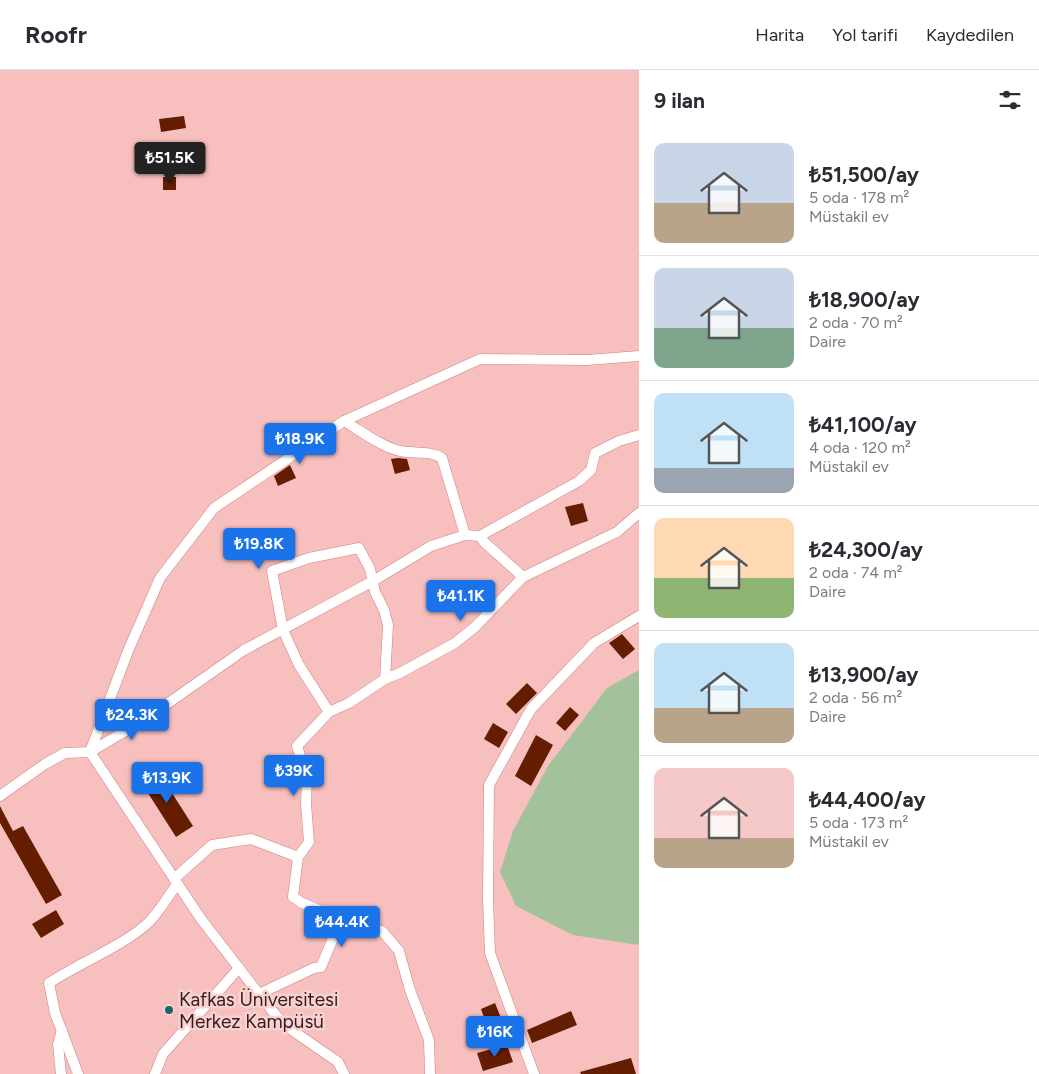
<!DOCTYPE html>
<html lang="tr">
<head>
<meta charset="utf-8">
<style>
	body { margin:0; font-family:Figtree,sans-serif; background:#f7f7f7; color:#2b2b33; height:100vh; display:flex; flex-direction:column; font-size:19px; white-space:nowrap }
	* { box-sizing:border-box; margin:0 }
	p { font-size:16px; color:#7c7c81 }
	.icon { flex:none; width:28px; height:28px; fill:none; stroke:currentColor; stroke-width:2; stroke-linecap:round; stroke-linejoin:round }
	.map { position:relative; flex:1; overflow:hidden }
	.side { display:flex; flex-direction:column; background:#fff; width:400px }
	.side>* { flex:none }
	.price { position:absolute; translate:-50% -42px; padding:0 11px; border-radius:5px; background:#1a73e8; color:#fff; font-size:16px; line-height:32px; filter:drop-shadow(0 1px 2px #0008) }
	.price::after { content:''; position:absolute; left:50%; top:30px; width:15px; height:11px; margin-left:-8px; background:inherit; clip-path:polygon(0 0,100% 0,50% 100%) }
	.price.selected { background:#222; color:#fff }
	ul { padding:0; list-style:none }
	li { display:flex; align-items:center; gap:15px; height:125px; padding:0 15px }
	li+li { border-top:1px solid #e1e1e2 }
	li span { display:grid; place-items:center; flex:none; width:140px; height:100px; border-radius:10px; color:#555 }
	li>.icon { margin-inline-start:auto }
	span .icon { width:60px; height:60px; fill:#fffc; stroke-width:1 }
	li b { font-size:21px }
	h2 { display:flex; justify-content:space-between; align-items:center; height:60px; padding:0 15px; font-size:21px }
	header { display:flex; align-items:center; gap:30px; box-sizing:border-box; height:70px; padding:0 25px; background:#fff; border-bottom:1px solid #e1e1e2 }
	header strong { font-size:24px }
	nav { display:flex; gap:28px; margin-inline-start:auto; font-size:18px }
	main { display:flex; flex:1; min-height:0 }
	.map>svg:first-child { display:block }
	.green { fill:#a3c19b }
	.building { fill:#641d01 }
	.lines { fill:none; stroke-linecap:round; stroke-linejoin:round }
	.minor-casing { stroke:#d57e80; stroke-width:11 }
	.minor { stroke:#fff; stroke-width:10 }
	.poi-dot { fill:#176669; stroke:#f8d1d1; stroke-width:2 }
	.labels { text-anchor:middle; stroke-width:5; stroke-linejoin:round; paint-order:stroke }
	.poi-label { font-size:19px; fill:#3b191a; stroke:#f8d1d1; text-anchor:start }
</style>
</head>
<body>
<header>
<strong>Roofr</strong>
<nav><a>Harita</a><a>Yol tarifi</a><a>Kaydedilen</a></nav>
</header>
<main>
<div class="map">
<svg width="639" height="1004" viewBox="0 0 639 1004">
	<rect width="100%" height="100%" fill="#f7bfbe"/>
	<polygon class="green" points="639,600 639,875 573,865 516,836 500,802 513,761 548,696 607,618"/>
	<g class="building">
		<polygon points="184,46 186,58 161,62 159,49"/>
		<rect x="163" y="107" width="13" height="13"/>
		<polygon points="398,388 407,389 410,400 395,404 391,389"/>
		<polygon points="290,395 296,408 278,416 274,406"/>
		<polygon points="583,433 588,451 571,456 565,437"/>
		<polygon points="289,469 294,482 279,487 274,474"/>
		<polygon points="622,564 635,579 623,589 609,573"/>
		<polygon points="527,613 537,623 516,644 506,634"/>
		<polygon points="570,637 579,645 565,661 556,653"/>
		<polygon points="493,653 508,662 499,678 484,669"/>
		<polygon points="536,665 553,675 531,716 515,706"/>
		<polygon points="158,701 193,756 176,767 141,712"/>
		<polygon points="0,736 13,761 23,756 62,825 46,834 0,753"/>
		<polygon points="56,840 64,854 41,868 32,854"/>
		<polygon points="495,933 501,948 486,953 481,939"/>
		<polygon points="571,941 577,955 532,973 527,960"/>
		<polygon points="507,975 513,992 483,1001 477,983"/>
		<polygon points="631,988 636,1004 581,1004 580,1002"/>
	</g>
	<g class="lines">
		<g class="minor-casing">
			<g id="minor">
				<path d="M344 351C361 361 380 376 400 381 414 384 429 380 442 388L465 465"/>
				<polyline points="480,466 484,472 523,507"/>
				<polyline points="329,642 299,595 283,560 272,501 309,488 359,478 370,499 375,522 384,540 388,555 385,609"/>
				<polyline points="0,726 45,694 65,683 90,682 144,650 244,580 373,511 431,476 465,465 480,466 579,411 591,400 595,383 619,371 639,365"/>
				<polyline points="174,809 212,775 251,769 298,787"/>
				<polyline points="259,924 314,898 321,897 341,849"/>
				<polyline points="61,1004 58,974 62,960"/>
				<path d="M78 1004 55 943 49 913C79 893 125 875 149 852 160 841 168 826 177 814"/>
				<polyline points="155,1004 163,984 239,898"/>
				<polyline points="344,1004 338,992 283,954 259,924 201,849 90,682 128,581 160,508 214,438 344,351 480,289 587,290 639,286"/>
				<polyline points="430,1004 429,970 410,920 399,881 382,861 341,849 302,833 293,827 298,787 309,772 306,734 307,707 297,676 329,642 349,633 385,609 400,603 455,573 475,557 523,507 617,462 639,443"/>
				<polyline points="534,1004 490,883 488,830 489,715 531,639 594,573 639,546"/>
			</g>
		</g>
		<use href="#minor" class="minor"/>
	</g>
	<circle class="poi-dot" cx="169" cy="940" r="5"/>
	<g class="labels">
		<g class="poi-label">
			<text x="179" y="936">Kafkas Üniversitesi<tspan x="179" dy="22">Merkez Kampüsü</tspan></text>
		</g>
	</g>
</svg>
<b class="price selected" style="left:170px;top:114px">₺51.5K</b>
<b class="price" style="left:300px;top:395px">₺18.9K</b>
<b class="price" style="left:259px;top:500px">₺19.8K</b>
<b class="price" style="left:461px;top:552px">₺41.1K</b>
<b class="price" style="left:132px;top:671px">₺24.3K</b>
<b class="price" style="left:294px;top:727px">₺39K</b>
<b class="price" style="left:167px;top:734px">₺13.9K</b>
<b class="price" style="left:342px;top:878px">₺44.4K</b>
<b class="price" style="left:495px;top:988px">₺16K</b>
</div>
<section class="side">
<h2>9 ilan<svg class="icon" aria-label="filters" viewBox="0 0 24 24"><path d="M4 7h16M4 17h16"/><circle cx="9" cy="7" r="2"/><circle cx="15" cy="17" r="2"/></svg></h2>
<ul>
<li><span style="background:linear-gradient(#c9d6e8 60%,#b9a48a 0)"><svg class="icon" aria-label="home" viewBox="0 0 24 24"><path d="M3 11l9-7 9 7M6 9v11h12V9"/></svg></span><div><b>₺51,500/ay</b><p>5 oda · 178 m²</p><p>Müstakil ev</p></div></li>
<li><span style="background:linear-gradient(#c9d6e8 60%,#7fa58c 0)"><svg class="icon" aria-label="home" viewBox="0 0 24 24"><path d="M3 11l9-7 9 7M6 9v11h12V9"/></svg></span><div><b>₺18,900/ay</b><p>2 oda · 70 m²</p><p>Daire</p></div></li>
<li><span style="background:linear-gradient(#bfe0f5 75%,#9aa5b1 0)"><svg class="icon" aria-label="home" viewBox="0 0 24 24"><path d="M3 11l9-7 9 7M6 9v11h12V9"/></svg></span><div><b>₺41,100/ay</b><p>4 oda · 120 m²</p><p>Müstakil ev</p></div></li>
<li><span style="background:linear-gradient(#ffd9b3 60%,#8fb573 0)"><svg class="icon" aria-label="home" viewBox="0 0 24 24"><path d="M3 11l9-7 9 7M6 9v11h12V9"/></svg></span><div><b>₺24,300/ay</b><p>2 oda · 74 m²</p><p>Daire</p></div></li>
<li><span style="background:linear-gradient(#bfe0f5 65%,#b9a48a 0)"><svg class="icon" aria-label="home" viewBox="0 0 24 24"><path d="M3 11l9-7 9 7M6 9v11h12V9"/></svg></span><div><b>₺13,900/ay</b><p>2 oda · 56 m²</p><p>Daire</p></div></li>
<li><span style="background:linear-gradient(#f6c9c9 70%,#b9a48a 0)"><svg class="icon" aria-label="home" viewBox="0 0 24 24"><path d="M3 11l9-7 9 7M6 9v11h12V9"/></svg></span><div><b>₺44,400/ay</b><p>5 oda · 173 m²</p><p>Müstakil ev</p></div></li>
</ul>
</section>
</main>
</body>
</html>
